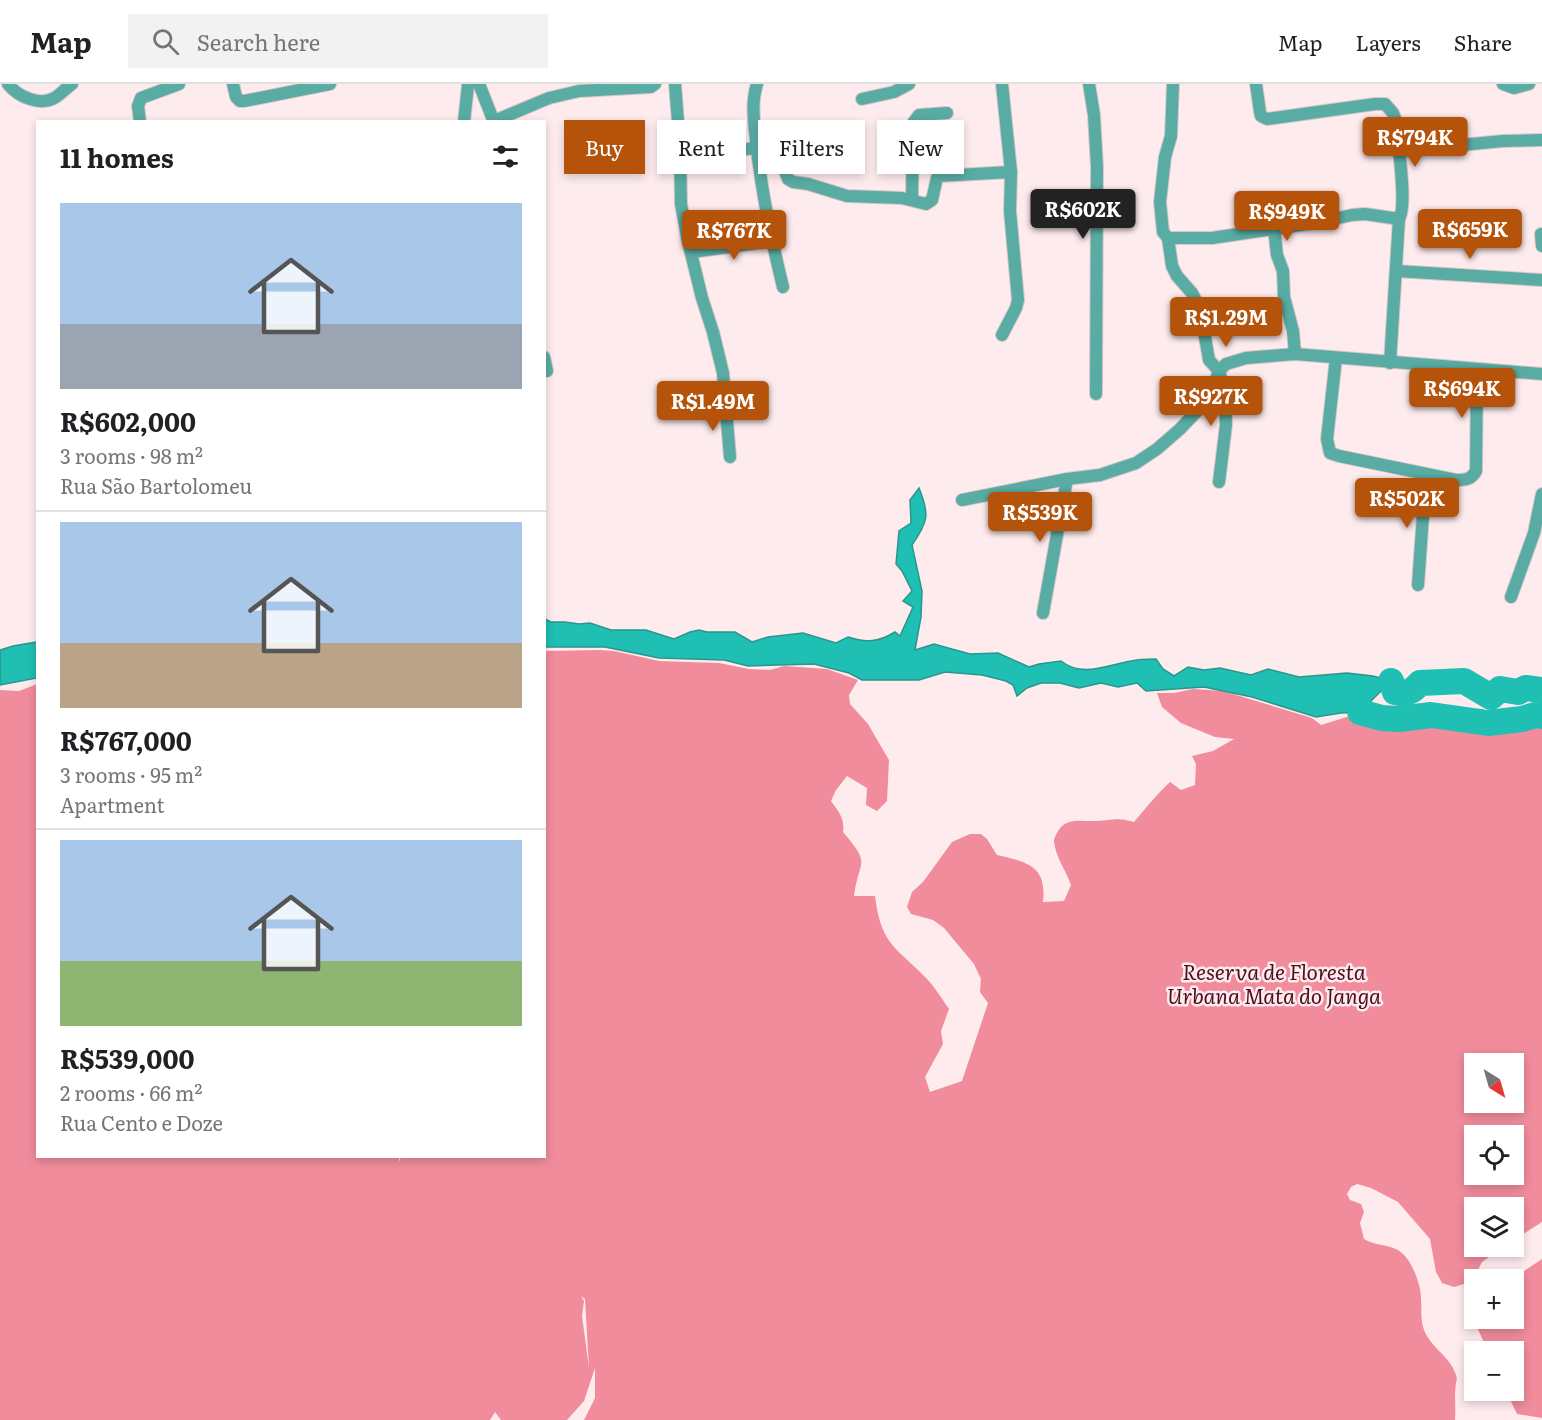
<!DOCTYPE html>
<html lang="en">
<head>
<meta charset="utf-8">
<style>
	body { margin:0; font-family:Literata,serif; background:#f2f2f2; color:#202124; height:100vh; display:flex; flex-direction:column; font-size:22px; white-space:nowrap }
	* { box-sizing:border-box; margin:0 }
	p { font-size:20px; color:#757577 }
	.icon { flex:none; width:33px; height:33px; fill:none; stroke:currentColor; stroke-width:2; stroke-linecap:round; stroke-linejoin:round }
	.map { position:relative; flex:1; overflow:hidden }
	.panel { position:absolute; left:36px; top:36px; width:510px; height:1038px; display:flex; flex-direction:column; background:#fff; border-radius:0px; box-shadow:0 3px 9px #0003 }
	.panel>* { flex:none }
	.guide { position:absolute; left:564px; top:36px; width:570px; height:54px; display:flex; gap:12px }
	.needle { width:39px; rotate:143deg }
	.fabs { position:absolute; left:1464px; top:969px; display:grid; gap:12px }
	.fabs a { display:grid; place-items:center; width:60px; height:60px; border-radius:0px; background:#fff; box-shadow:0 3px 9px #0003; font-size:30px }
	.price { position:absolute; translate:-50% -51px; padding:0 14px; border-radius:6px; background:#b45309; color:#fff; font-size:20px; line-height:39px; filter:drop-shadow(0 2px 3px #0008) }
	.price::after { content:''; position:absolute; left:50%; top:36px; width:18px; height:14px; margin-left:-9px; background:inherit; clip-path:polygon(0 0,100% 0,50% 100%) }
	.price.current { background:#222; color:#fff }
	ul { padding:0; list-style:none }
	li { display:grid; align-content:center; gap:12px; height:318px; padding:0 24px }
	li+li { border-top:2px solid #e0e0e0 }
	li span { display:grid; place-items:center; height:186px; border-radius:0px; color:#555 }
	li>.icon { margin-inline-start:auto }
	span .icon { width:108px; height:108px; fill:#fffc; stroke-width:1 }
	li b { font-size:26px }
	h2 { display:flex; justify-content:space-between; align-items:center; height:72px; padding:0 24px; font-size:26px }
	.pill { padding:0 21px; border-radius:0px; background:#fff; box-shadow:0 3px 9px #0003; font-size:21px; line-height:54px }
	.pill.current { background:#b45309; color:#fff }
	header { display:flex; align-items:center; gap:36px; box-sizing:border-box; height:84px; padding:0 30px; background:#fff; border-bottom:2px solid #e0e0e0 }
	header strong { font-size:28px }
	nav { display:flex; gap:33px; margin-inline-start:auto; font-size:21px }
	.search { width:420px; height:54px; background:#f2f2f2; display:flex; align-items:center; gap:15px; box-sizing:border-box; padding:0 21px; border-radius:0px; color:#757577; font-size:22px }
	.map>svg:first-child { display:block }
	.forest { fill:#f08c9c; fill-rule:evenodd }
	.water { fill:#1fbfb3; stroke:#2a968e; stroke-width:1.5 }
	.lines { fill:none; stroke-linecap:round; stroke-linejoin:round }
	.river { stroke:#1fbfb3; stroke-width:26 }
	.minor-casing { stroke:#d9c7c9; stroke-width:14 }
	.minor { stroke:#59aca3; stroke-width:12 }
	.labels { text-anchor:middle; stroke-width:5; stroke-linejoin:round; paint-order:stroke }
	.park-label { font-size:21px; font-style:italic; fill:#4d0f1f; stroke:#feebed }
</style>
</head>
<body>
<header>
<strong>Map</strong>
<div class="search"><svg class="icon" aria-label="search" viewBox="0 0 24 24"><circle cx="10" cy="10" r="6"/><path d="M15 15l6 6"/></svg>Search here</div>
<nav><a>Map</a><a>Layers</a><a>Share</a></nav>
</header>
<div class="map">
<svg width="1542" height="1336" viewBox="0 0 1542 1336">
	<rect width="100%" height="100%" fill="#feebed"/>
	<g class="forest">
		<path d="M600 566 614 567 659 577 719 579 749 585 770 586 784 582 827 585 858 596 849 611 850 620 868 640 889 676 887 717 877 727 866 721 867 704 847 692 836 706 831 717C839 728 845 735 843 748 872 782 859 774 854 812H875C881 861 895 862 926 894 935 903 942 915 949 925L941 947 943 960 925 993 930 1008 962 997 988 919 980 908 981 895 974 880 944 844 933 836 911 830 907 823 912 808 923 798 952 758 970 750H981L987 755 997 771C1028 778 1047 782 1043 818L1064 817 1071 801C1066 786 1056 774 1054 758 1054 754 1055 753 1057 749 1065 732 1082 738 1097 737 1114 736 1116 733 1134 738 1146 724 1156 711 1170 698L1181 706 1195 701 1196 680 1192 672 1213 667 1234 655 1215 653 1181 639 1162 623 1157 609H1174L1193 605 1223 607 1312 634 1321 641 1350 632 1364 631 1399 640 1419 639 1439 634 1462 641 1522 639 1542 635V1138L1514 1156V1124H1474V1162L1503 1163 1482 1178 1474 1194 1464 1200 1454 1203 1442 1199 1436 1188 1430 1155 1398 1118 1371 1104 1357 1100 1351 1103 1347 1110 1350 1116 1361 1120 1364 1128 1360 1139 1364 1155C1375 1162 1392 1160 1402 1169 1413 1179 1421 1201 1421 1215 1422 1226 1420 1235 1424 1246 1431 1264 1450 1272 1456 1291 1457 1294 1457 1295 1456 1299 1454 1312 1456 1324 1455 1336H584L595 1314V1284L584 1317 567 1336H501L495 1328 490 1336H0V606L19 607 37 600 38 1072H399V1078L401 1072H544L545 567ZM1474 980H1514V1018H1474ZM1474 1052H1514V1090H1474ZM581 1212 585 1215 589 1284 582 1232 584 1217Z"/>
		<polygon points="1542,1175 1542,1334 1517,1330 1506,1307 1514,1306 1514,1268 1488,1267 1469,1226 1474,1222 1474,1234 1514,1234 1512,1195"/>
	</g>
	<g class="water">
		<path d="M919 404C930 431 928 438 912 461L922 507 921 533 915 566 934 560 970 570 998 569 1029 583 1039 580 1061 577C1082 594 1107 581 1131 577 1139 575 1148 575 1156 575L1163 585 1174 592 1188 583 1204 586 1220 584 1251 591 1268 585 1299 593 1347 589 1373 592 1391 597 1360 628 1341 629 1316 633 1252 613 1204 603 1146 607 1137 599 1118 603 1101 599 1079 604 1060 599H1041L1027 604 1017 612 1013 601 1006 597 982 591 945 588 919 596H862L849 589 814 580 748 582 724 576 659 574 605 563H545V535L551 538H565L579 540 590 539 611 546H646L674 555 690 548 699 546 707 548H735L752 558 768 553 803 549 836 559 848 553C866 559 879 558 895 548L900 552 913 523 903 517 912 507 902 487 896 480 899 447 911 439 910 416Z"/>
		<polygon points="37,558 37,594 0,601 0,566 13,562"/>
	</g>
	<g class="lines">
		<g class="river">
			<path d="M1391 597 1395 608C1406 611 1412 608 1420 599L1464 597 1491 613 1500 605 1518 608 1526 604 1542 606"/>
			<polyline points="1360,628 1382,634 1399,635 1431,631 1488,639 1522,635 1535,631 1542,632"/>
		</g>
		<g class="minor-casing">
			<g id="minor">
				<path d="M8 0C18 13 41 23 56 13 62 9 66 4 72 0"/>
				<polyline points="233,0 236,13 240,17 244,17 330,0"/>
				<polyline points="479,0 494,38"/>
				<polyline points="675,0 680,63 681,120 687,153 702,214 713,248 723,289 730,373"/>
				<path d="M757 0C751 19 754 37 756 56 761 106 771 154 783 203"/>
				<polyline points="1002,0 1011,88 1010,127 1018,216 1016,224 1002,251"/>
				<polyline points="1089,0 1094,31 1097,83 1096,310"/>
				<polyline points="1173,0 1171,52 1165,73 1160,118 1163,148 1168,154 1212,154 1320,138 1352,131 1365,130 1399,135"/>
				<path d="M1256 0 1260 28 1261 32 1267 35 1375 20H1385L1393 29 1396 37C1397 56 1408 121 1399 135L1390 279"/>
				<polyline points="1503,0 1514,4 1529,0"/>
				<polyline points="862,15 894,8 909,0"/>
				<polyline points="494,37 549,14 579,7 651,3 655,0"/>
				<polyline points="140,38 138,22 141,14 179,0"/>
				<polyline points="464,38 468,1"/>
				<polyline points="680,63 708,61 737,66 757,64"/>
				<polyline points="1398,67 1503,57 1542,56"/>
				<polyline points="758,74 777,73 781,77 788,95 793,98 808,100 847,112 902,114 926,120 932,116 937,94 939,92 1011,88"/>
				<polyline points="912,115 913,39 919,31 947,29"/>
				<polyline points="1274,144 1277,171 1283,187 1284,213 1293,247 1295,270"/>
				<polyline points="1541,150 1542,162"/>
				<polyline points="1168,154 1172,182 1177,192 1192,209 1200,224 1209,276 1219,287 1225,309 1226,341 1219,398"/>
				<polyline points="692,168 772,157"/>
				<polyline points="1396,187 1542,196"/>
				<polyline points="544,273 547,287"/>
				<path d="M1336 274 1327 355 1330 369 1339 372 1456 396C1465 396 1471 396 1476 387L1477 286"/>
				<polyline points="962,416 1067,395 1100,391 1136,379 1157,365 1180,345 1198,326 1211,309 1219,287 1226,280 1246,274 1295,270 1542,290"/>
				<polyline points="1418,501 1423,431 1428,391"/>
				<polyline points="1511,513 1534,449 1542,410"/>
				<polyline points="1043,529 1067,395"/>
			</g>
		</g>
		<use href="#minor" class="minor"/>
	</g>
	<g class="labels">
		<g class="park-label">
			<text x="1274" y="896">Reserva de Floresta<tspan x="1274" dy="24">Urbana Mata do Janga</tspan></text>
		</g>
	</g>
</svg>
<div class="fabs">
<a><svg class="needle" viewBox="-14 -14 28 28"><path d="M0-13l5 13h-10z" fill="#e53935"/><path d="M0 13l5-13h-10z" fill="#757577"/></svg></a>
<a><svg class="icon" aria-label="locate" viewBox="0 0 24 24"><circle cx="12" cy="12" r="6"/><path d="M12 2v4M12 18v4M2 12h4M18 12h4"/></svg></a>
<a><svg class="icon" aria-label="layers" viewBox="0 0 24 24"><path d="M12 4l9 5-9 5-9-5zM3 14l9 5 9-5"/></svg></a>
<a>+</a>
<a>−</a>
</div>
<b class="price" style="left:1415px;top:84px">R$794K</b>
<b class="price current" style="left:1083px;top:156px">R$602K</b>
<b class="price" style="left:1287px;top:158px">R$949K</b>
<b class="price" style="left:1470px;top:176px">R$659K</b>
<b class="price" style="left:734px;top:177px">R$767K</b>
<b class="price" style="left:1226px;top:264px">R$1.29M</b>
<b class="price" style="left:1462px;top:335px">R$694K</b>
<b class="price" style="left:1211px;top:343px">R$927K</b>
<b class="price" style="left:713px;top:348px">R$1.49M</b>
<b class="price" style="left:1407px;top:445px">R$502K</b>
<b class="price" style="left:1040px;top:459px">R$539K</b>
<div class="guide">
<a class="pill current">Buy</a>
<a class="pill">Rent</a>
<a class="pill">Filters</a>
<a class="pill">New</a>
</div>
<section class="panel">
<h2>11 homes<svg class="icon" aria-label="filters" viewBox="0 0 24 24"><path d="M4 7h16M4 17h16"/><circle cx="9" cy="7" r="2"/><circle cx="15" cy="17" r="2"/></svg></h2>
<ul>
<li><span style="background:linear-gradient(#a9c7e8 65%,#9aa5b1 0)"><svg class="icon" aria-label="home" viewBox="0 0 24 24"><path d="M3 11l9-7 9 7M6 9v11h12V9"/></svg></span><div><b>R$602,000</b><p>3 rooms · 98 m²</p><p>Rua São Bartolomeu</p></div></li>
<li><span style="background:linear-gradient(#a9c7e8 65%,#b9a48a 0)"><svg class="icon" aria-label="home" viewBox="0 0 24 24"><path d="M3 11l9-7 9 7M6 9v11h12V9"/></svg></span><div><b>R$767,000</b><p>3 rooms · 95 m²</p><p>Apartment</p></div></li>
<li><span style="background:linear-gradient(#a9c7e8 65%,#8fb573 0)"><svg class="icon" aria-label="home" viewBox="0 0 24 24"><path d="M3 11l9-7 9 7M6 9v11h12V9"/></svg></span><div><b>R$539,000</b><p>2 rooms · 66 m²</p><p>Rua Cento e Doze</p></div></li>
</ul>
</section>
</div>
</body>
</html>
